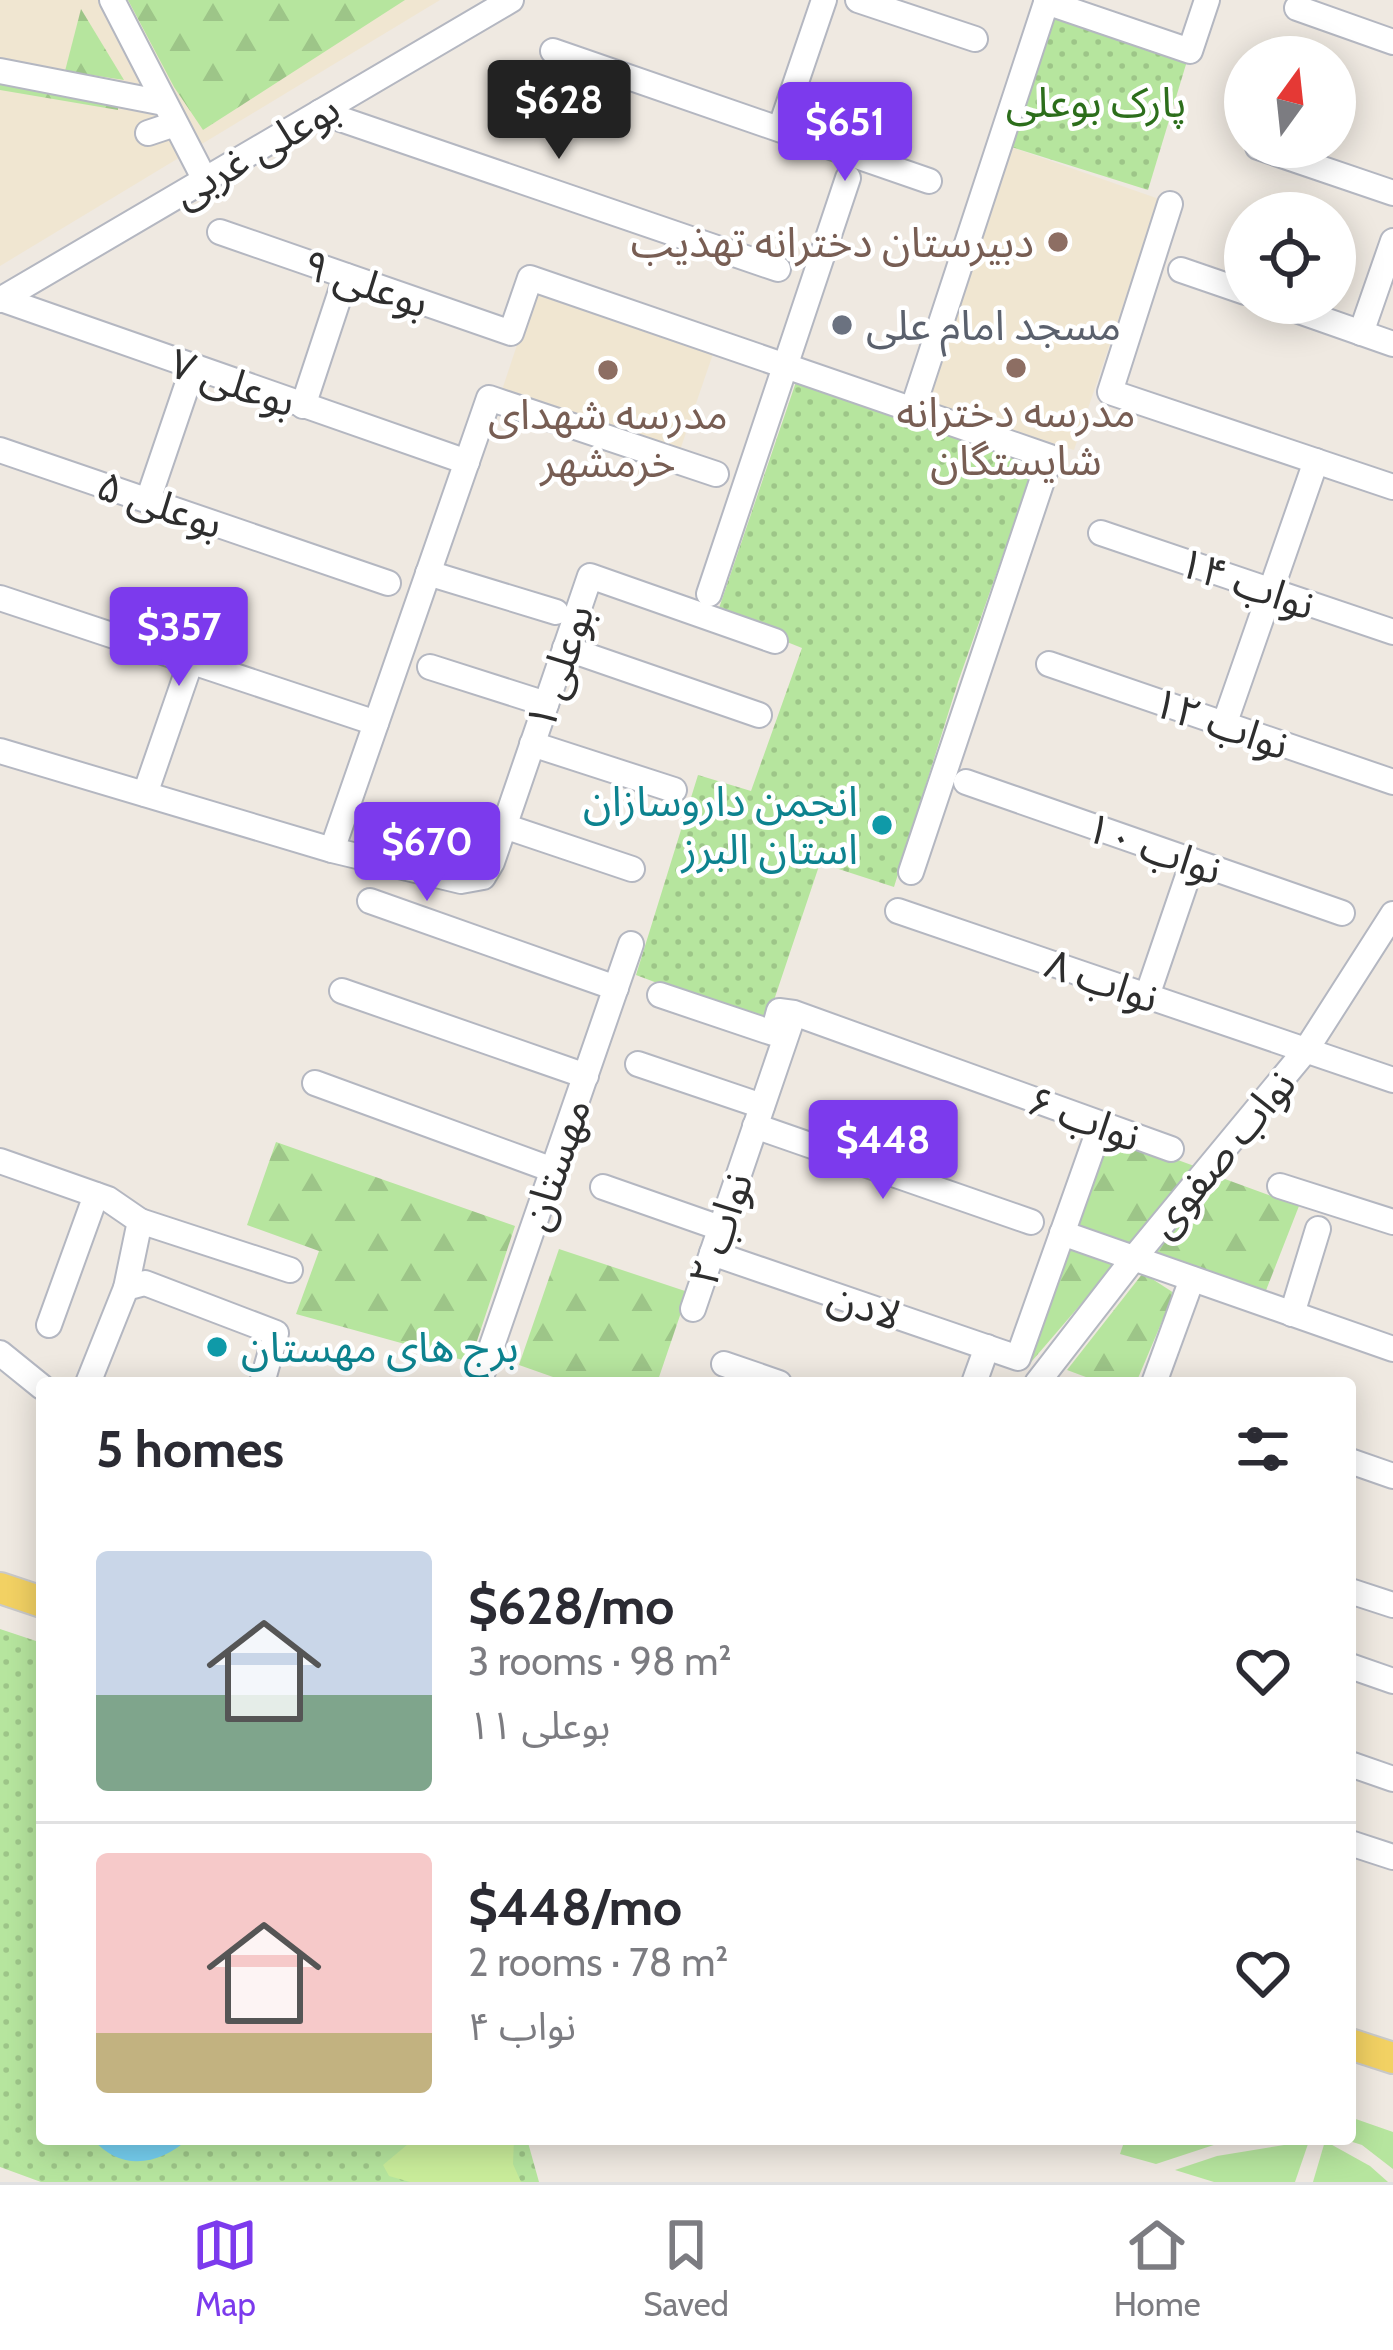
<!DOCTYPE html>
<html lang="en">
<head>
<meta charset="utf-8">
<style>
	body { margin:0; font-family:Cabin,"Noto Sans Arabic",sans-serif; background:#f2f2f3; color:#2b2b33; height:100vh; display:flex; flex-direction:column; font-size:45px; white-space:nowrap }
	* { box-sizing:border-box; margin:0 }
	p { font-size:39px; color:#7c7c81 }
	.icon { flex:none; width:66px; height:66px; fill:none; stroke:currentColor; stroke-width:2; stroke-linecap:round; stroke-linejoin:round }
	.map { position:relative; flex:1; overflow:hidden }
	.side { position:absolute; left:36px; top:1377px; width:1320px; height:768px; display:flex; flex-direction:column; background:#fff; border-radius:12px; box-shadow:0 6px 30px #0003 }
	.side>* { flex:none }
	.needle { width:78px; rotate:15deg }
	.fabs { position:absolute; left:1224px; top:36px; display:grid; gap:24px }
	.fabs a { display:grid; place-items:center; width:132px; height:132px; border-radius:50%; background:#fff; box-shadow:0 6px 30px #0003; font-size:60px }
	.price { position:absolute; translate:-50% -102px; padding:0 27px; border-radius:12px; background:#7c3aed; color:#fff; font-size:39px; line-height:78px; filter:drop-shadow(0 3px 6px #0008) }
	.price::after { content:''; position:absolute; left:50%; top:72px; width:36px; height:27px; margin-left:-18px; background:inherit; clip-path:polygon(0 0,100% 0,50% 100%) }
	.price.active { background:#222; color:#fff }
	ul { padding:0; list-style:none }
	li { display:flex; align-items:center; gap:36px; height:300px; padding:0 60px }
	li+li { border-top:3px solid #e1e1e2 }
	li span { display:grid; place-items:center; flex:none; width:336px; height:240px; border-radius:12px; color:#555 }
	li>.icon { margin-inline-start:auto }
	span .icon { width:144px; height:144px; fill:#fffc; stroke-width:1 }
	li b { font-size:51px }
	h2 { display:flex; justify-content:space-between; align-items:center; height:144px; padding:0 60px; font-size:51px }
	.dock { display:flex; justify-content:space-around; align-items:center; height:168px; border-top:3px solid #e1e1e2; background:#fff; font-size:33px; color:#7c7c81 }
	.dock a { display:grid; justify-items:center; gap:6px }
	.dock .active { color:#7c3aed }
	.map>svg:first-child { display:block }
	.education { fill:#f0e6d1 }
	.grass { fill:#b6e59e }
	.forest { fill:url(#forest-firs) }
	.park { fill:url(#park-dots) }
	.pitch { fill:#c9ec9a }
	.water { fill:#75cff0 }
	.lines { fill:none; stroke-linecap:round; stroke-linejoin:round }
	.minor-casing { stroke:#b4b7c1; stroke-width:28 }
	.major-casing { stroke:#c9c9c9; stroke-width:34 }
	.minor { stroke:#fff; stroke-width:24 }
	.major { stroke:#f2d163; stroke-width:30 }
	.education-dot { fill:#8d6e63; stroke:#fff; stroke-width:4.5 }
	.worship-dot { fill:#6b7280; stroke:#fff; stroke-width:4.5 }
	.culture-dot { fill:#0f9aa8; stroke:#fff; stroke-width:4.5 }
	.labels { text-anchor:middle; stroke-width:9; stroke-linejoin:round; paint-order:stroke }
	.park-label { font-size:42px; fill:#2c6e1b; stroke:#fff }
	.street-label { font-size:42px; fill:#2e2e2e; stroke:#fff }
	.education-label { font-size:42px; fill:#785e54; stroke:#fff }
	.worship-label { font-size:42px; fill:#5b616d; stroke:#fff; text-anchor:start }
	.culture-label { font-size:42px; fill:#0d838f; stroke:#fff; text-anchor:end }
</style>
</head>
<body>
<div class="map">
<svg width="1393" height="2182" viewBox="0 0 1393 2182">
	<defs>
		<pattern id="forest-firs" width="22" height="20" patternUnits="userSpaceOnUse" patternTransform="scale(3)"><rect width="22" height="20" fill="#b6e59e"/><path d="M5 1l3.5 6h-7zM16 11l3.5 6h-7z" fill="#9dc588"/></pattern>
		<pattern id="park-dots" width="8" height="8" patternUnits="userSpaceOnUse" patternTransform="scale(3)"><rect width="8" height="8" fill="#b6e59e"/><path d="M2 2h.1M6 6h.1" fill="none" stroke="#9dc588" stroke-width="1.8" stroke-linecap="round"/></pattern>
	</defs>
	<rect width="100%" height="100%" fill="#efe9e1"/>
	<g class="education">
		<polygon points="0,0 440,0 0,266"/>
		<polygon points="1005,145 1159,199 1074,450 919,400"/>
		<polygon points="536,288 715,348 679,453 501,393"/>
	</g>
	<g class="grass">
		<polygon points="1350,2117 1393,2132 1393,2169 1362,2145 1343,2139 1350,2139"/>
		<polygon points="1125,2139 1232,2139 1156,2164 1120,2154"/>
		<polygon points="1309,2141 1295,2182 1214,2182 1175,2170 1217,2156"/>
		<polygon points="1325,2141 1370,2166 1388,2182 1313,2182"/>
	</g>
	<g class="forest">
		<polygon points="128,0 405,0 203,130 174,87"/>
		<polygon points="81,9 124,80 65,71"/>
		<polygon points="0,77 118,99 118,110 0,90"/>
		<polygon points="1104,1133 1197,1167 1130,1246 1073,1227"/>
		<polygon points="276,1142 515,1226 470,1362 296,1314 319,1251 247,1225"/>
		<polygon points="1214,1175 1299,1206 1265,1293 1148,1255"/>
		<polygon points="1067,1243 1118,1261 1026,1368"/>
		<polygon points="559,1249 688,1292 657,1383 570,1383 519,1365"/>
		<polygon points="1143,1273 1174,1293 1136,1383 1102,1383 1067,1370"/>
	</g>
	<g class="park">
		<polygon points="1050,14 1187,61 1148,190 1005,145"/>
		<polygon points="797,379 1036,462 958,682 894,887 820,863 766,1024 636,975 698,775 751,791 802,648 717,614"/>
		<polygon points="0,1629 42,1643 42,2139 527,2139 539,2182 41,2182 0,2167"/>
	</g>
	<polygon class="pitch" points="414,2139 514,2139 513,2164 521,2182 410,2182 389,2176 383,2165"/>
	<path class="water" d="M93 2139H188C160 2165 120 2172 93 2139Z"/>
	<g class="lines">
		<g class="minor-casing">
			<g id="minor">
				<polyline points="112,0 205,180"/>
				<polyline points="858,0 975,39"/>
				<polyline points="1046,2 1190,51 1207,0"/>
				<polyline points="1297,8 1393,42"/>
				<polyline points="553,51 929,181"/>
				<polyline points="0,71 164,103"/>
				<polyline points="320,112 778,269"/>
				<polyline points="780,129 824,0"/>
				<polyline points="148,133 175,124"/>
				<polyline points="1258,147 1393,193"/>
				<polyline points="1170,204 1110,392 1393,487"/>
				<polyline points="220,232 511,333 530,278 1050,457 911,872"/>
				<polyline points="1181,270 1245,292"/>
				<polyline points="1,299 467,462"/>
				<polyline points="0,300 511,0"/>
				<polyline points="1276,303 1393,344"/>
				<polyline points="1361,333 1393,241"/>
				<polyline points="303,406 346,276"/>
				<polyline points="913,408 1047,0"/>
				<polyline points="0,450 388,583"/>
				<polyline points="148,500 193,368"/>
				<polyline points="1101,533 1393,632"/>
				<polyline points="428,573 556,612"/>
				<polyline points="709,594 848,178"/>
				<polyline points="0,598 376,723"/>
				<polyline points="565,648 759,715"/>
				<polyline points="1049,664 1393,782"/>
				<polyline points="430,667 546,704"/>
				<polyline points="1224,725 1316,461"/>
				<polyline points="532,744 674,790"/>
				<polyline points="0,751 332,850 461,881 483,877 492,862 590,576 775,641"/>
				<polyline points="966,782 1342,913"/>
				<polyline points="145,794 191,661"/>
				<polyline points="504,826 632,869"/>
				<polyline points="332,850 489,398 716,474"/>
				<polyline points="370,901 616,988"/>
				<polyline points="898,911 1393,1080"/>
				<polyline points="342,991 586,1076"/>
				<polyline points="660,995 773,1033 779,1011 794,1013 1171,1149"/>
				<polyline points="1147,996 1193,861"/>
				<polyline points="638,1064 762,1106"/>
				<polyline points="315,1083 553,1170"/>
				<polyline points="755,1126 1031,1222"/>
				<polyline points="0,1161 108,1199 140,1221 126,1288"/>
				<polyline points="1280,1186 1393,1222"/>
				<polyline points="603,1187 720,1228"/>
				<polyline points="140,1221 290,1270"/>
				<polyline points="1062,1233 1393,1349"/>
				<polyline points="712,1253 1018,1358 1101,1124"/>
				<polyline points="693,1309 793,1016"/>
				<polyline points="1292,1314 1318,1229"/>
				<polyline points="49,1325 96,1195"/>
				<polyline points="0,1353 42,1387"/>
				<polyline points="724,1364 779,1383"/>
				<polyline points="88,1383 126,1288 145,1283 276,1333 262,1383"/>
				<polyline points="479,1383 631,944"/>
				<polyline points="974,1383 987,1347"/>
				<polyline points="1037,1383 1134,1258 1306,1050 1393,914"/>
				<polyline points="1154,1383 1192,1279"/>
				<polyline points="1350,1461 1393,1476"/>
				<polyline points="1350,1591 1393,1605"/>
				<polyline points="1350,1666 1393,1681"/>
				<polyline points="1350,1764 1393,1779"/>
				<polyline points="1350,1843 1393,1857"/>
			</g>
		</g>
		<g class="major-casing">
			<g id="major">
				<polyline points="0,1588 42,1602"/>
				<polyline points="1350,2044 1393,2058"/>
			</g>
		</g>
		<use href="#minor" class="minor"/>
		<use href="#major" class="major"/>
	</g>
	<g class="education-dot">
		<circle cx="1058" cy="242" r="12"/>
		<circle cx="1016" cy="368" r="12"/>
		<circle cx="608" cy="370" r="12"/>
	</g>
	<circle class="worship-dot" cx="842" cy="325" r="12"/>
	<g class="culture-dot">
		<circle cx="882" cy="825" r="12"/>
		<circle cx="217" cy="1347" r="12"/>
	</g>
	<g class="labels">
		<g class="park-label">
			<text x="1096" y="117">پارک بوعلی</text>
		</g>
		<g class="street-label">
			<text transform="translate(256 150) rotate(-30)" y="15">بوعلی غربی</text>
			<text transform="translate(366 283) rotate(19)" y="15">بوعلی ۹</text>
			<text transform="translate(233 382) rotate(19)" y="15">بوعلی ۷</text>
			<text transform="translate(160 504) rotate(19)" y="15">بوعلی ۵</text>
			<text transform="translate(1247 583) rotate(19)" y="15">نواب ۱۴</text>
			<text transform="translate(559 667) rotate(-71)" y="15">بوعلی ۱</text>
			<text transform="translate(1221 723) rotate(19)" y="15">نواب ۱۲</text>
			<text transform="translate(1154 848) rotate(19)" y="15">نواب ۱۰</text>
			<text transform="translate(1102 980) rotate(19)" y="15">نواب ۸</text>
			<text transform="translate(1084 1118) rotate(20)" y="15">نواب ۶</text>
			<text transform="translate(1221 1153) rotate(-50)" y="15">نواب صفوی</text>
			<text transform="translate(555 1164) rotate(-71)" y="15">مهستان</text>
			<text transform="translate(720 1229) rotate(-71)" y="15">نواب ۲</text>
			<text transform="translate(865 1305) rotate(19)" y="15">لادن</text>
		</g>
		<g class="education-label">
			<text x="1034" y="257" text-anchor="end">دبیرستان دخترانه تهذیب</text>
			<text x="1016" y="427">مدرسه دخترانه<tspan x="1016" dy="48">شایستگان</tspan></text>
			<text x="608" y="429">مدرسه شهدای<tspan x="608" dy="48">خرمشهر</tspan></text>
		</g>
		<g class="worship-label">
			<text x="866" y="340">مسجد امام علی</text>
		</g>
		<g class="culture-label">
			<text x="858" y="816">انجمن داروسازان<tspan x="858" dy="48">استان البرز</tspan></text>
			<text x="241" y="1362" text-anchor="start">برج های مهستان</text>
		</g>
	</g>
</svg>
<div class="fabs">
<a><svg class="needle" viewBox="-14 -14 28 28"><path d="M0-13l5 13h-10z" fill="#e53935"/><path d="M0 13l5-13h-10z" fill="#7c7c81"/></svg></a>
<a><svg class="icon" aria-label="locate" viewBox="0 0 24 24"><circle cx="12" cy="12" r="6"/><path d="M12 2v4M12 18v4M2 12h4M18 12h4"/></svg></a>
</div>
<b class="price active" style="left:559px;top:162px">$628</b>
<b class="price" style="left:845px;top:184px">$651</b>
<b class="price" style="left:179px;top:689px">$357</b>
<b class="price" style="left:427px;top:904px">$670</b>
<b class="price" style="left:883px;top:1202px">$448</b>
<section class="side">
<h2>5 homes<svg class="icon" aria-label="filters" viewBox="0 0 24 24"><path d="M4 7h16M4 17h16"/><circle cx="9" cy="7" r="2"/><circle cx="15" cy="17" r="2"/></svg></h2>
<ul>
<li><span style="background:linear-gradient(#c9d6e8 60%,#7fa58c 0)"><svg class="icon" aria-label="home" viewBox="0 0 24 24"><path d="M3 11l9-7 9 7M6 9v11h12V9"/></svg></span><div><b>$628/mo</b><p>3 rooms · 98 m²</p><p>بوعلی ۱۱</p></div><svg class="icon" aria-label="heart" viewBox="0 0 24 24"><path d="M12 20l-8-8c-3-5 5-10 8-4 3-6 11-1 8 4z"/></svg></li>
<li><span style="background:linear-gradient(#f6c9c9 75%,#c2b280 0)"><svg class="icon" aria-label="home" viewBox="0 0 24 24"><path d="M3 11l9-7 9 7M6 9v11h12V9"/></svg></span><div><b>$448/mo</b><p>2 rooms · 78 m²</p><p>نواب ۴</p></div><svg class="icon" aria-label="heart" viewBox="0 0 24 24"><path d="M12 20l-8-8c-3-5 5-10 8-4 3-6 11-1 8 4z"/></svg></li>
</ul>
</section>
</div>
<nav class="dock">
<a class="active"><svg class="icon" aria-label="map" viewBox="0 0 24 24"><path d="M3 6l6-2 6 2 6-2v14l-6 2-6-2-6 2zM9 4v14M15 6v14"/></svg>Map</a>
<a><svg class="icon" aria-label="saved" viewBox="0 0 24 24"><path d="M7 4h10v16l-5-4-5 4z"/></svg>Saved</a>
<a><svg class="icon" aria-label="home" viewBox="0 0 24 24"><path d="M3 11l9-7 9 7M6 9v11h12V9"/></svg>Home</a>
</nav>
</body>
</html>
